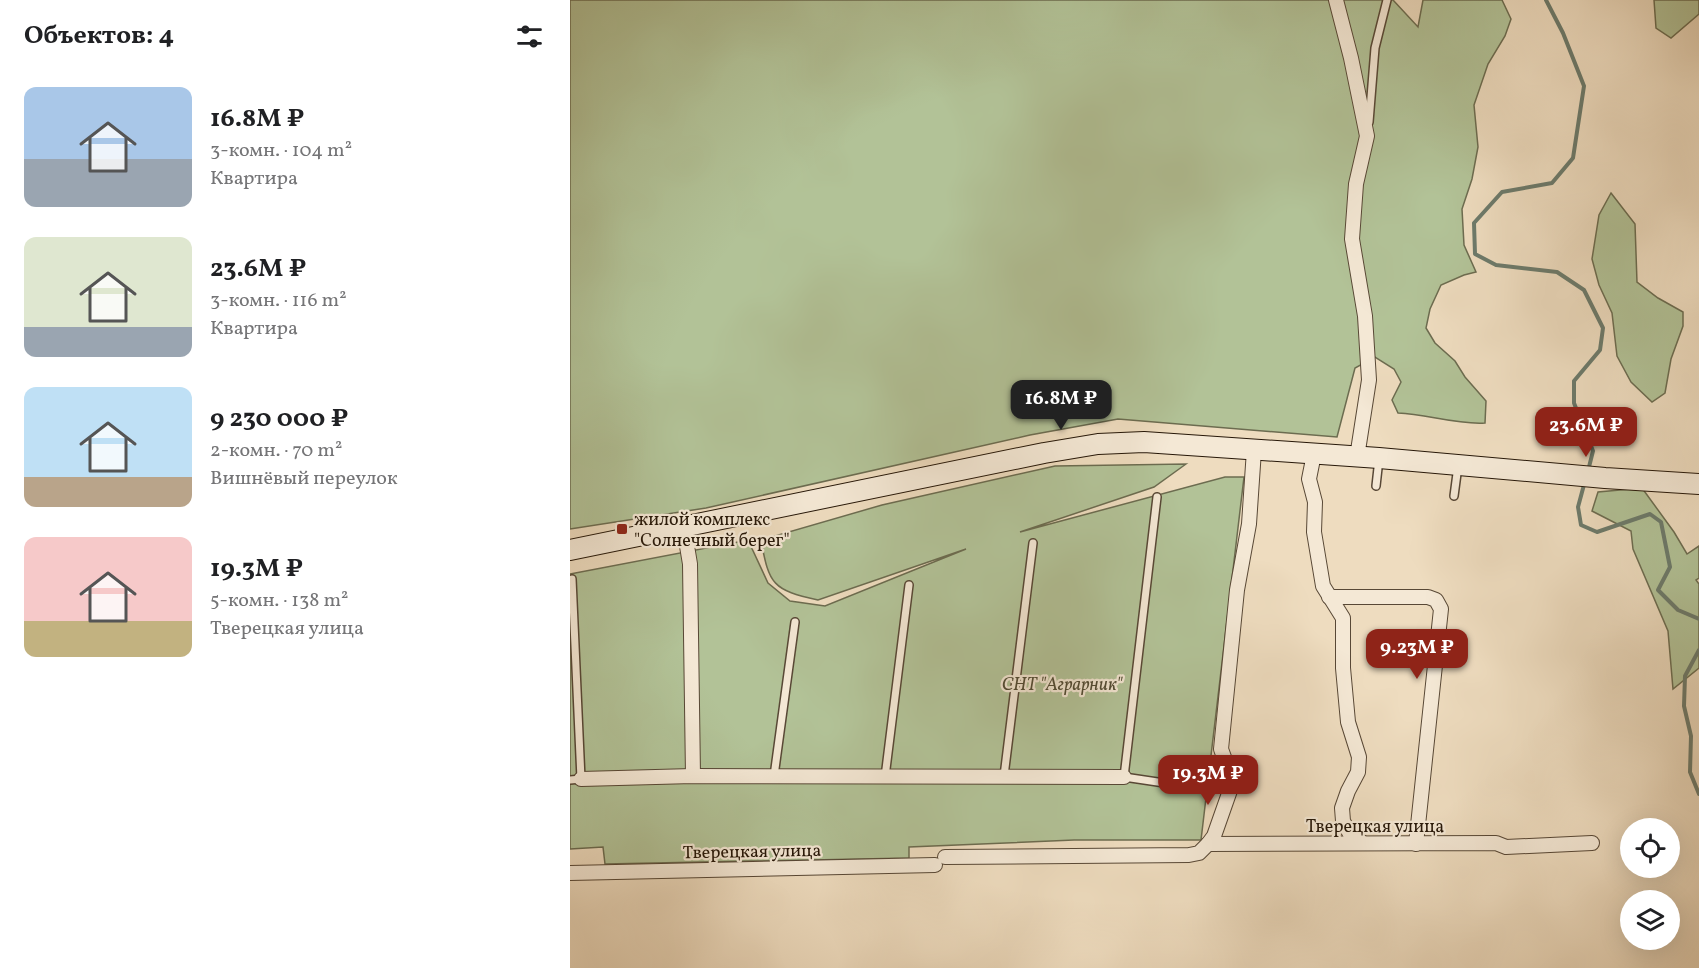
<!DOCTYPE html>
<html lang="ru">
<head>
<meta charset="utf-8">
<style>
	body { margin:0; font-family:Vollkorn,serif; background:#f6f6f6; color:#202124; height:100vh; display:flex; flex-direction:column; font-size:22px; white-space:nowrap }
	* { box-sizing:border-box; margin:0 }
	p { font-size:20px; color:#757577 }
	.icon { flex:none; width:33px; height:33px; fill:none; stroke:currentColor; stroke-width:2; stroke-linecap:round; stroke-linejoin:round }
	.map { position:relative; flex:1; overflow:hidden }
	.drawer { display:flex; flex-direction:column; background:#fff; width:570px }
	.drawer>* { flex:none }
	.buttons { position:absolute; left:1050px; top:818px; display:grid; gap:12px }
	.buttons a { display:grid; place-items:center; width:60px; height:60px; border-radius:50%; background:#fff; box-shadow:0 6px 24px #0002; font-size:30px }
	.price { position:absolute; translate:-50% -51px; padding:0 14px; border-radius:12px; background:#8f2418; color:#fff; font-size:20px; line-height:39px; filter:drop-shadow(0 2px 3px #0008) }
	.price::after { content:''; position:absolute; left:50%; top:36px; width:18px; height:14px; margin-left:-9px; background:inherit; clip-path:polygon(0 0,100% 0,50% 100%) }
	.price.selected { background:#222; color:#fff }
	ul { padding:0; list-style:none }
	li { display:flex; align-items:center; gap:18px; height:150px; padding:0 24px }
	li span { display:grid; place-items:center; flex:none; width:168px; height:120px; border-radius:12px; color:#555 }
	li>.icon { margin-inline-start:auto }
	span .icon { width:72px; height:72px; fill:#fffc; stroke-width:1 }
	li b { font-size:26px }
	h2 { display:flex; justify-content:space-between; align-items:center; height:72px; padding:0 24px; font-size:26px }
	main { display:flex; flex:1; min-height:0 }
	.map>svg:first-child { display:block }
	.green { fill:#b2c297; stroke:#6c6c50; stroke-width:1.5 }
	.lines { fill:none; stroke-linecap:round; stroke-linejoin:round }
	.stream { stroke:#6c7a6b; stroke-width:4 }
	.service-casing { stroke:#584836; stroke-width:10 }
	.minor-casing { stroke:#584836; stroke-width:16 }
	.secondary-casing { stroke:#261708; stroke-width:22 }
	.service { stroke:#f4e8d5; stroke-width:7 }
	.minor { stroke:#f4e8d5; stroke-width:14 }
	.secondary { stroke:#f4e8d5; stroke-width:20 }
	.poi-dot { fill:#8f2418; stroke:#f4e8d5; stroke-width:2 }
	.labels { text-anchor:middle; stroke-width:4.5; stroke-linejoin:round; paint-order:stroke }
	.poi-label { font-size:18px; fill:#261708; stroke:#f4e8d5; text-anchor:start }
	.park-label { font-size:18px; font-style:italic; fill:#504a33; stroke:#f4e8d5 }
	.street-label { font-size:18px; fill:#261708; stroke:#f4e8d5 }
</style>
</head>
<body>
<main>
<section class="drawer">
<h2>Объектов: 4<svg class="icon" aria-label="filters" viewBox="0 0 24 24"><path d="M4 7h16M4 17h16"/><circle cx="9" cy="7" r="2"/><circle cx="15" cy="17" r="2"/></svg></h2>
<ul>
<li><span style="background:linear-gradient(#a9c7e8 60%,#9aa5b1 0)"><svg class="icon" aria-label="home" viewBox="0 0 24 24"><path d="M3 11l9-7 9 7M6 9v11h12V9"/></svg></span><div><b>16.8M ₽</b><p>3-комн. · 104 m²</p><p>Квартира</p></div></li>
<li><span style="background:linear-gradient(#dfe7d0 75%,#9aa5b1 0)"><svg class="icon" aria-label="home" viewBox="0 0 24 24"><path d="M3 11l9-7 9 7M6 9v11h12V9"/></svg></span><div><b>23.6M ₽</b><p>3-комн. · 116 m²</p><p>Квартира</p></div></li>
<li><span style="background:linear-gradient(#bfe0f5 75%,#b9a48a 0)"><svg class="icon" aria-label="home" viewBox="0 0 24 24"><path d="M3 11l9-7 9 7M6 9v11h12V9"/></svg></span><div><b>9 230 000 ₽</b><p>2-комн. · 70 m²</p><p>Вишнёвый переулок</p></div></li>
<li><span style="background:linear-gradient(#f6c9c9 70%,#c2b280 0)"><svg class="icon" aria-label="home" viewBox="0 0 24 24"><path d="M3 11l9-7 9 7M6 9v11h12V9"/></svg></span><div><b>19.3M ₽</b><p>5-комн. · 138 m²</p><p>Тверецкая улица</p></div></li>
</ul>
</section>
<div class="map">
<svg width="1129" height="968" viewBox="0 0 1129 968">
	<rect width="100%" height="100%" fill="#eedcbf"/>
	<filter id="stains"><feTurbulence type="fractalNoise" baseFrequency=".00333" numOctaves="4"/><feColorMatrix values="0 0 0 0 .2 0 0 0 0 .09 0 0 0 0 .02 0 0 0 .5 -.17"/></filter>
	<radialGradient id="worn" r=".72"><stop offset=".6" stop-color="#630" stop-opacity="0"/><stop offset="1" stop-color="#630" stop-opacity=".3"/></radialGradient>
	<g class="green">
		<path d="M0 0H823L848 27 853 0H932L941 19 935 36 918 64 904 105 908 147 902 179 892 209 894 245 906 272 894 275 871 285 860 309 856 328 865 343 885 361 895 377 916 401 915 423C886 425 857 414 828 413L822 400 831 382 824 369 805 357 785 368 767 437 548 419 460 435 136 508 0 529Z"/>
		<polygon points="1084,0 1129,0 1129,14 1101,38 1086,28"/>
		<polygon points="1041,193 1065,224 1067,282 1088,298 1113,312 1113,326 1101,359 1095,393 1082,402 1061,382 1047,356 1042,313 1029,285 1022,259 1029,215"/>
		<path d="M616 464 584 487 450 532 655 477H674L631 840H504L339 847V858L35 864 33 847 0 849V574L178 540 198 583 220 601 255 606 396 549 248 600C203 590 199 585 191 540L312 505 485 466Z"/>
		<polygon points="1072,488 1104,532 1117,554 1129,546 1129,578 1126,580 1129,584 1129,668 1103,689 1098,631 1063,549 1061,531 1022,511 1028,492"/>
	</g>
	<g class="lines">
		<g class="stream">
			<polyline points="976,0 993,33 1014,86 1003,158 982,183 932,192 904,223 905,254 926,265 987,272 1014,290 1033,328 1030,350 1004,381 1004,403 1023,451 1018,471"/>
			<polyline points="1015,481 1008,507 1011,525 1027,532 1080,514 1091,522 1100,567 1088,590 1108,610 1129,619"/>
			<polyline points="1129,650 1115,676 1114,706 1121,736 1120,772 1129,794"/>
		</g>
		<g class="service-casing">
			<g id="service">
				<polyline points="799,122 805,48 817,0"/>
				<polyline points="806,486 809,459"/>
				<polyline points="884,496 888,466"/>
				<polyline points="587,497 554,777 628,788"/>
				<polyline points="204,776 225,622"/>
				<polyline points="434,776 463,543"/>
				<polyline points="315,777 339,585"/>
				<polyline points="0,780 11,779 2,579"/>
			</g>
		</g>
		<g class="minor-casing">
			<g id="minor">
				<polyline points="766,0 781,58 797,136 786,184 782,239 795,316 799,380 787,457"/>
				<polyline points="744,454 739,479 745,502 744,532 753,586 773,618 773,668 778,722 789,757 788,772 778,791 772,808 773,821 781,836 793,843"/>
				<polyline points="114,528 120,564 123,776"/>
				<polyline points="759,597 858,597 866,600 871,609 846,844"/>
				<polyline points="11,779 123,776 554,777"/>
				<polyline points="638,844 644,836 663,782 651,749 667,590 679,524 684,450"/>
				<polyline points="375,857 619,855 629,853 638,844 926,843 936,847 1022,843"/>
				<polyline points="0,873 365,865"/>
			</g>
		</g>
		<g class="secondary-casing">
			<polyline id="secondary" points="0,550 474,453 528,444 574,442 809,458 1035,478 1129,484"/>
		</g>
		<use href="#service" class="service"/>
		<use href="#minor" class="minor"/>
		<use href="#secondary" class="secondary"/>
	</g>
	<rect class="poi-dot" x="46" y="523" width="12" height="12" rx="3"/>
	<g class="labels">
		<g class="poi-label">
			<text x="64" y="525">жилой комплекс<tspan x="64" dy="21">"Солнечный берег"</tspan></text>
		</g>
		<g class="park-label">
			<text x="492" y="690">СНТ "Аграрник"</text>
		</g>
		<g class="street-label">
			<text x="805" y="832">Тверецкая улица</text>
			<text transform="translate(182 851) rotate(-1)" y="6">Тверецкая улица</text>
		</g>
	</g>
	<rect width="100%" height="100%" filter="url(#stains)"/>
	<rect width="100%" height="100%" fill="url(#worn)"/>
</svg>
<div class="buttons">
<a><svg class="icon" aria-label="locate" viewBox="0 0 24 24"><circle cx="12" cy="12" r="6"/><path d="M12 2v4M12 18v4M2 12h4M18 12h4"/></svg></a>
<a><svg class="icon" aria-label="layers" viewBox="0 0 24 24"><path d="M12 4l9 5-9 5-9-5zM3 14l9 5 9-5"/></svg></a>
</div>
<b class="price selected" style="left:491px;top:431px">16.8M ₽</b>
<b class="price" style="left:1016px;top:458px">23.6M ₽</b>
<b class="price" style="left:847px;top:680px">9.23M ₽</b>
<b class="price" style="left:638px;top:806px">19.3M ₽</b>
</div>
</main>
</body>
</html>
